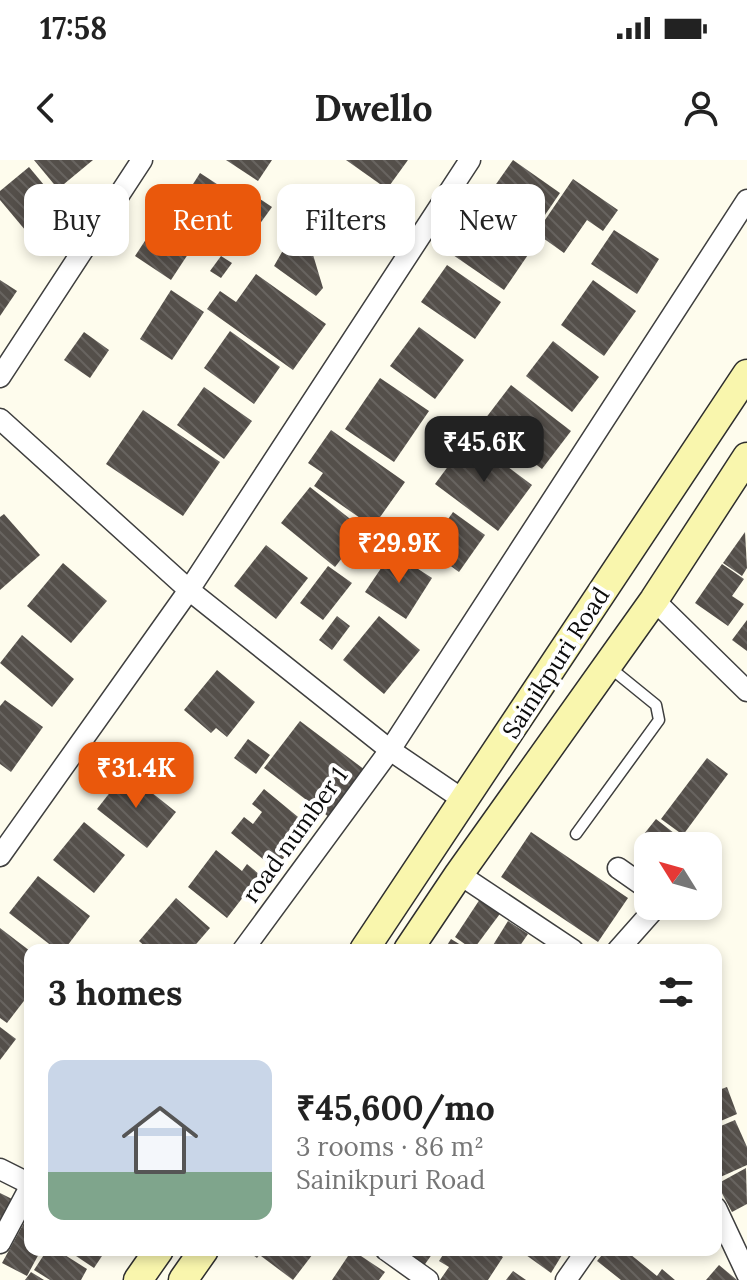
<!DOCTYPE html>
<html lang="en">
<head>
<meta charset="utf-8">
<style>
	body { margin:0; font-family:Lora,serif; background:#f2f2f2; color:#222; height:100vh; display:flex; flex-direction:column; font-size:30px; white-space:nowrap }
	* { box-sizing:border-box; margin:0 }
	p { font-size:26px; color:#767676 }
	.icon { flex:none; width:44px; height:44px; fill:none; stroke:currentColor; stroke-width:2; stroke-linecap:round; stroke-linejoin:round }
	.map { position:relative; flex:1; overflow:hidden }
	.details { position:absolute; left:24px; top:784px; width:698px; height:312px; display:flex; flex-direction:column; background:#fff; border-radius:16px; box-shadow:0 4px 12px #0003 }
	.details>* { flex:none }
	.guide { position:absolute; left:24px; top:24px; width:700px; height:72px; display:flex; gap:16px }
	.needle { width:52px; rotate:307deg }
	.fabs { position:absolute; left:634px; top:672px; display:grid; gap:16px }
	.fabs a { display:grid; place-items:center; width:88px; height:88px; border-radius:16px; background:#fff; box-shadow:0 4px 12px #0003; font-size:40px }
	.price { position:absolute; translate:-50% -68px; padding:0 18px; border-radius:16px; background:#ea580c; color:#fff; font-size:26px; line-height:52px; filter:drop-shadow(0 2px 4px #0008) }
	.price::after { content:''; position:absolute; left:50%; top:48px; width:24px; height:18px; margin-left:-12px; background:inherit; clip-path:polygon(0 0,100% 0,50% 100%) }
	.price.on { background:#222; color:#fff }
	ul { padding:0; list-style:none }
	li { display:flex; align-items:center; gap:24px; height:200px; padding:0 24px }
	li span { display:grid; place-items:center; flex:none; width:224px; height:160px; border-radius:16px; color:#555 }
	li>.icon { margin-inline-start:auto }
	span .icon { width:96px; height:96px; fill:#fffc; stroke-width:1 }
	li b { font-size:34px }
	h2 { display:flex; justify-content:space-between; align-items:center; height:96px; padding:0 24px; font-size:34px }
	.tag { padding:0 28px; border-radius:16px; background:#fff; box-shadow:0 4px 12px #0003; font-size:28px; line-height:72px }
	.tag.on { background:#ea580c; color:#fff }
	.status { display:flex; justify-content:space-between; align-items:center; height:56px; padding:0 40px; background:#fff; direction:ltr }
	.status svg { height:22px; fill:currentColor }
	header { display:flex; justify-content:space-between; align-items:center; height:104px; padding:0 24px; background:#fff; font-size:36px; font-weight:800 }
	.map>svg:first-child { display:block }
	.building { fill:url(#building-back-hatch) }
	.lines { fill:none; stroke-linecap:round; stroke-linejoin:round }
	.service-casing { stroke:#3f3f3f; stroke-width:13 }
	.minor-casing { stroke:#3f3f3f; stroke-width:23 }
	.secondary-casing { stroke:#2e2e2e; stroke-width:31 }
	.service { stroke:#fff; stroke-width:10 }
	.minor { stroke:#fff; stroke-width:20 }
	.secondary { stroke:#f9f6ad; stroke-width:28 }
	.labels { text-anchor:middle; stroke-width:8; stroke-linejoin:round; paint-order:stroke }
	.street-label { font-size:24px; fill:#0c0c0c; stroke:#fff }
</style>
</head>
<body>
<div class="status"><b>17:58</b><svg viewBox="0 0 49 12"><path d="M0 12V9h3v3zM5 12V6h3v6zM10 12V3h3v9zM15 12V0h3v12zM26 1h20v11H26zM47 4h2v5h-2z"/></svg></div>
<header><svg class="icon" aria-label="back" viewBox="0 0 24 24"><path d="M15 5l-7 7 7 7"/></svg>Dwello<svg class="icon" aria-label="person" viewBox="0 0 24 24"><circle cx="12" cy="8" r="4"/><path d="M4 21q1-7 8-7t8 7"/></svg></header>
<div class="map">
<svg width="747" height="1120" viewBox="0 0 747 1120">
	<defs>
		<pattern id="building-back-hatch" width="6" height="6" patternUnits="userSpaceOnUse" patternTransform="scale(2)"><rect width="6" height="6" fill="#544f4a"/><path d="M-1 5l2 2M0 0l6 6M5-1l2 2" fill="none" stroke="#686460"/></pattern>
	</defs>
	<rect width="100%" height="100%" fill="#fefced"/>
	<g class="building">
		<polygon points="34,0 93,0 58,29"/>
		<polygon points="226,0 272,0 258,21"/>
		<polygon points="346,0 408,0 387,29"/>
		<polygon points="513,0 560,33 534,71 487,37"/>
		<polygon points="29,7 69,55 36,83 0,40 0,31"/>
		<polygon points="200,13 246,43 224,78 178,48"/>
		<polygon points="573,19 618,50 603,71 587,60 564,93 536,73"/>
		<polygon points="260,39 272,47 259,65 248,57"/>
		<polygon points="485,48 536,83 504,130 453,95"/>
		<polygon points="160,58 196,82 171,120 135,96"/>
		<polygon points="290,65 308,78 323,128 316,136 274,106 286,85 278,78 283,68"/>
		<polygon points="236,67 249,77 241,89 227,79"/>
		<polygon points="614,70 659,99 637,134 591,104"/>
		<polygon points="221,96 232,103 221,118 210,111"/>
		<polygon points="447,105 501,142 475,179 421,142"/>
		<polygon points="256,114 326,164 293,210 207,149 220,131 236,142"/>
		<polygon points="0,120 17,131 0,156"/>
		<polygon points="593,120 636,151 604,196 561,165"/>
		<polygon points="171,130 204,152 172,200 140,179"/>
		<polygon points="419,167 464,200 435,239 390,206"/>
		<polygon points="230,171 280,207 254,244 204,208"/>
		<polygon points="84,172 109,190 90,218 64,200"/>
		<polygon points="553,181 599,217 572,252 526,216"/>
		<polygon points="380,218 429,251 394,302 345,269"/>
		<polygon points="511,225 571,271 542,309 482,263"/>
		<polygon points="204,227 252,261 224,299 177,265"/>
		<polygon points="143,250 220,302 183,356 106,304"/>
		<polygon points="331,270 405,322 373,367 314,326 323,313 308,303"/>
		<polygon points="469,278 532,325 498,371 435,324"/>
		<polygon points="310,327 364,370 335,407 281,363"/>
		<polygon points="453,352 485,375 459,412 427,389"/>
		<polygon points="4,354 40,395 0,430 0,357"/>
		<polygon points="745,372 747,408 742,416 723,403"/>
		<polygon points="266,385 308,418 276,459 234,426"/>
		<polygon points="392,392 432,418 406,459 365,432"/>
		<polygon points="63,403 107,441 71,483 27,446"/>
		<polygon points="722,404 744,419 732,436 744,444 728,466 695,443"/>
		<polygon points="328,406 352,423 323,460 300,443"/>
		<polygon points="337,456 350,466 332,490 319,480"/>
		<polygon points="379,456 420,490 384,534 343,500"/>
		<polygon points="747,460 747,491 732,480"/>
		<polygon points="22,475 74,519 52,547 0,503"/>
		<polygon points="217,510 255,542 227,577 216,568 211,573 184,550"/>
		<polygon points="5,540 43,567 11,612 0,604 0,546"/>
		<polygon points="300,561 365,610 329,657 264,608"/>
		<polygon points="248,579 270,595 256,614 234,598"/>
		<polygon points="707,598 728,614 683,675 661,659"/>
		<polygon points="126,612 176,652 147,688 97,649"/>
		<polygon points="264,629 309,666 275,709 231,673 244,657 253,664 262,652 252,644"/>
		<polygon points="656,659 679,677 673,686 648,686 648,694 636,684"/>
		<polygon points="84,662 125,695 94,733 53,700"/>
		<polygon points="531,672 628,738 598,782 501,717"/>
		<polygon points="216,690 242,711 247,704 260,715 227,758 188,727"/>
		<polygon points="38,716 90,756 64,790 57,790 9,753"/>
		<polygon points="482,736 502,751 473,790 455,777"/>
		<polygon points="176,738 210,768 191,790 149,790 139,781"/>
		<polygon points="508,761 528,774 517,790 490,790"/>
		<polygon points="0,768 30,791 30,833 7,863 0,858"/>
		<polygon points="451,779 469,790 444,790"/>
		<polygon points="0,867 16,879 0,900"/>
		<polygon points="727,927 737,954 716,963 716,931"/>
		<polygon points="735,960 747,987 747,1005 716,1019 716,968"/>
		<polygon points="746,1008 747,1044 732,1052 717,1024"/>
		<polygon points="0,1033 16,1041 0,1071"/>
		<polygon points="30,1052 30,1090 41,1090 27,1116 2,1103"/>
		<polygon points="47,1090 57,1090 87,1109 81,1120 50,1120 34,1110"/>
		<polygon points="67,1090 106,1090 94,1108"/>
		<polygon points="246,1090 263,1090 257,1098"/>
		<polygon points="265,1090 316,1090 293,1120 261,1096"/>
		<polygon points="352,1090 385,1112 379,1120 332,1120"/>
		<polygon points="400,1090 435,1090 423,1107"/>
		<polygon points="446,1090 493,1090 503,1097 488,1120 440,1120 449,1107 439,1101"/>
		<polygon points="519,1090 565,1090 551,1113"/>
		<polygon points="606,1090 625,1090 657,1116 662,1109 675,1120 621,1120 597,1101"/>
		<polygon points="719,1105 737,1120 706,1120"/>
		<polygon points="513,1111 526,1120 506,1120"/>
		<polygon points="31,1112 44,1120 25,1120"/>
	</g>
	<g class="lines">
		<g class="service-casing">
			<polyline id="service" points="576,674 659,560 656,545 608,506"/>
		</g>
		<g class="minor-casing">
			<g id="minor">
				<polyline points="0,217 142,0"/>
				<polyline points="0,259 189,430 390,590 465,641"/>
				<polyline points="654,440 747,531"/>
				<polyline points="0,696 189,430 470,0"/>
				<polyline points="618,708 648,729"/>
				<polyline points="459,714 573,790"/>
				<polyline points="243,790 390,590 747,40"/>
				<polyline points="618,790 657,746"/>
				<polyline points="0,1009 30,1024"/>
				<polyline points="716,1048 747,1114"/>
				<polyline points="0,1083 30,1027"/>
				<polyline points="386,1090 428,1120"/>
				<polyline points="566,1120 587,1090"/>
			</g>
		</g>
		<g class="secondary-casing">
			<g id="secondary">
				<polyline points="364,790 747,214"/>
				<polyline points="408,790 459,714 654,440 747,297"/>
				<polyline points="138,1120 159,1090"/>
				<polyline points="183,1120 204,1090"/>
			</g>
		</g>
		<use href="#service" class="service"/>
		<use href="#minor" class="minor"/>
		<use href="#secondary" class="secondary"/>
	</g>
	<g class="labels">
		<g class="street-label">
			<text transform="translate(556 503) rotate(-57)" y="8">Sainikpuri Road</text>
			<text transform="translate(295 675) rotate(-54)" y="8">road number 1</text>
		</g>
	</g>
</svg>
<div class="fabs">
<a><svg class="needle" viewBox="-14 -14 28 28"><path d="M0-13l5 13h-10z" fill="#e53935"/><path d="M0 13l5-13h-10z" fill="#767676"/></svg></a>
</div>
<b class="price on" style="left:484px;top:324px">₹45.6K</b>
<b class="price" style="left:399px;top:425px">₹29.9K</b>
<b class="price" style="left:136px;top:650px">₹31.4K</b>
<div class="guide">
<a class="tag">Buy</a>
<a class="tag on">Rent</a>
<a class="tag">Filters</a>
<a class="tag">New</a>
</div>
<section class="details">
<h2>3 homes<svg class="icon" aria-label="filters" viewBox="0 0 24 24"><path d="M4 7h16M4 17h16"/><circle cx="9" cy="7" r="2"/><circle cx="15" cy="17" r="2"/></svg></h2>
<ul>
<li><span style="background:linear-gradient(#c9d6e8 70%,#7fa58c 0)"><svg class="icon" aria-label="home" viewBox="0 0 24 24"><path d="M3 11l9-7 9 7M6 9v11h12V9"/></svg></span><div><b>₹45,600/mo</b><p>3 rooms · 86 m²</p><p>Sainikpuri Road</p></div></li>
</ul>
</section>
</div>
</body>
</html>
